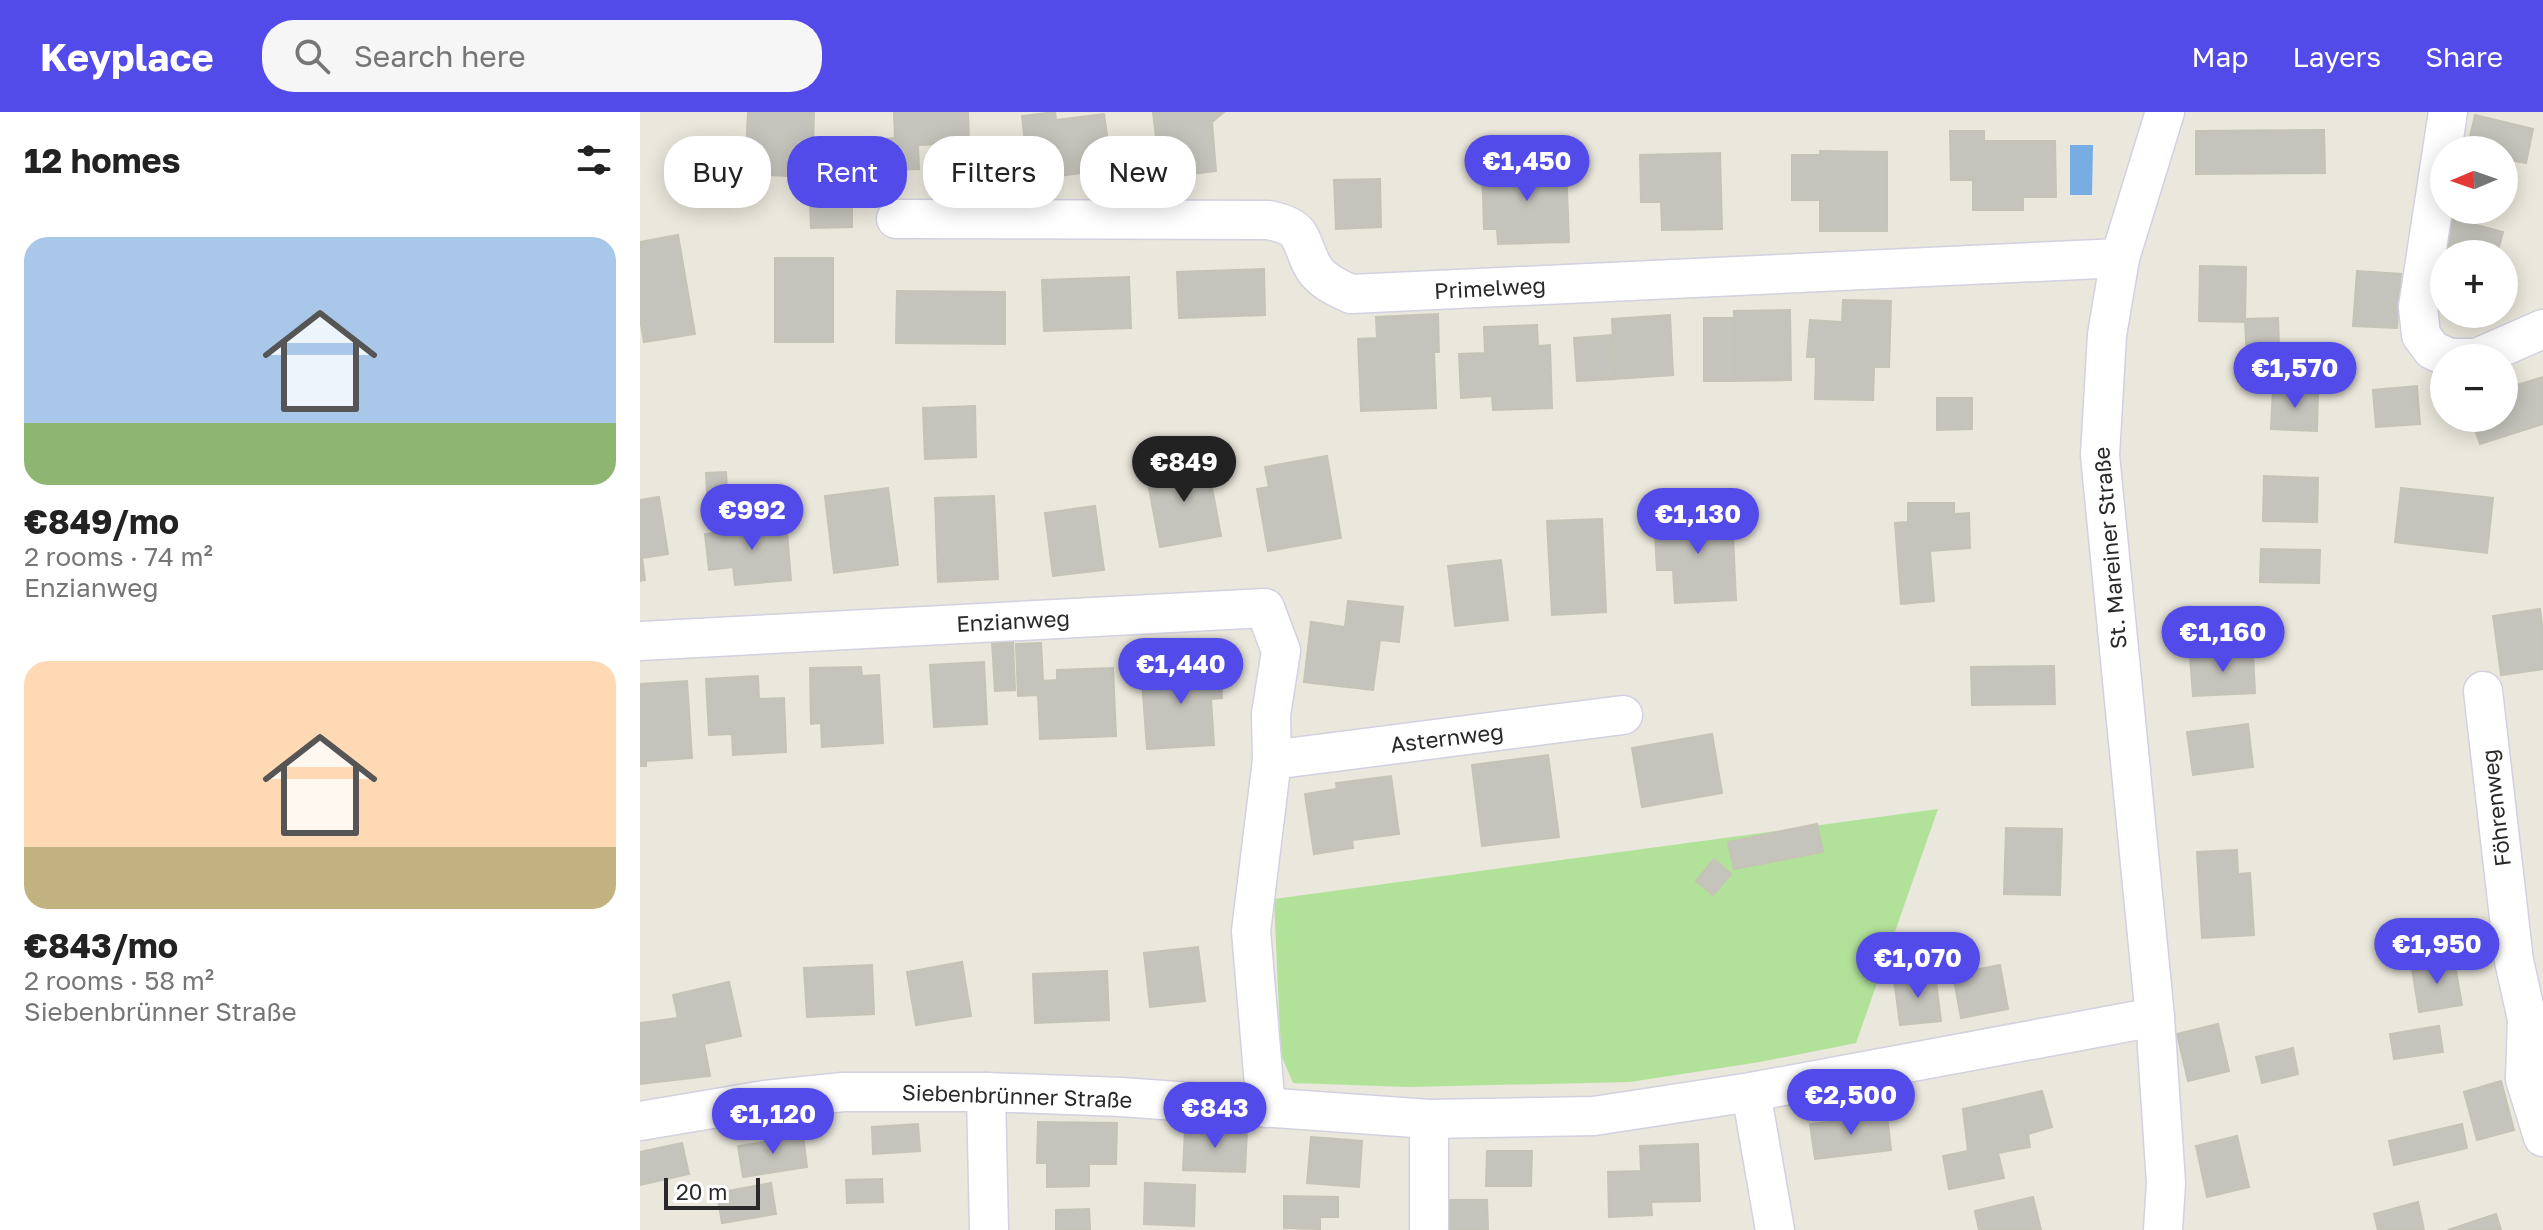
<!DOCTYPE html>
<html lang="en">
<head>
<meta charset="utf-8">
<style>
	body { margin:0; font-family:"Golos Text",sans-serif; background:#f6f6f6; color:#222; height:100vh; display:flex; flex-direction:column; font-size:30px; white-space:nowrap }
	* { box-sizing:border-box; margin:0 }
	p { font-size:26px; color:#767676 }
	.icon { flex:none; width:44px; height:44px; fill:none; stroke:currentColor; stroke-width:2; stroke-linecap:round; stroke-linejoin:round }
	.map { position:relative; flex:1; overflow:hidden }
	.sheet { display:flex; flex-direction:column; background:#fff; width:640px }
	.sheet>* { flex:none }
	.guide { position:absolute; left:24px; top:24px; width:760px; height:72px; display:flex; gap:16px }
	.needle { width:52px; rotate:268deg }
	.fabs { position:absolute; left:1790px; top:24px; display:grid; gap:16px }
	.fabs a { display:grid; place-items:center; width:88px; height:88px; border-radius:50%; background:#fff; box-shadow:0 4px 20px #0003; font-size:40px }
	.scale { position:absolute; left:24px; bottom:20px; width:96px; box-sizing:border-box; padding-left:8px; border:4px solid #292929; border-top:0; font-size:22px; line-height:28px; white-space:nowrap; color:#292929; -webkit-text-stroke:6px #fff; paint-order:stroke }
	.price { position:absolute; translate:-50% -68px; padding:0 18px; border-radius:28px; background:#524ae9; color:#fff; font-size:26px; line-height:52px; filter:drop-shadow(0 2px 4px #0008) }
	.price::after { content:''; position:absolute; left:50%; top:48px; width:24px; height:18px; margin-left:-12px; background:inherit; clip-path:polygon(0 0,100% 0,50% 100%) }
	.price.on { background:#222; color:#fff }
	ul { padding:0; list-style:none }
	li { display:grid; align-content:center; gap:16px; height:424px; padding:0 24px }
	li span { display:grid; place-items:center; height:248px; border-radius:24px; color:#555 }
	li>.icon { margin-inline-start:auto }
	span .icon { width:144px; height:144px; fill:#fffc; stroke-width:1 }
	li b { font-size:34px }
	h2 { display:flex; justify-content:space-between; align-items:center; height:96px; padding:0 24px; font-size:34px }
	.tag { padding:0 28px; border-radius:32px; background:#fff; box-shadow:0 4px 20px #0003; font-size:28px; line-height:72px }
	.tag.on { background:#524ae9; color:#fff }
	header { display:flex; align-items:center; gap:48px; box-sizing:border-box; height:112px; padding:0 40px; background:#524ae9; color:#fff }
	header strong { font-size:38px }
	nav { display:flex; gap:44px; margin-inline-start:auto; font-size:28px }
	.search { width:560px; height:72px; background:#f6f6f6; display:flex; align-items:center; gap:20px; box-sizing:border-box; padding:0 28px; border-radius:32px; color:#767676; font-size:30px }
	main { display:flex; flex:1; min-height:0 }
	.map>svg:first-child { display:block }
	.pitch { fill:#b2e29a }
	.water { fill:#78ade3 }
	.building { fill:#c5c4bc; stroke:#c5c3b6; stroke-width:2 }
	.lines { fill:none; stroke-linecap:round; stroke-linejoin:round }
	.minor-casing { stroke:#d2d1e0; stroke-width:41 }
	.minor { stroke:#fff; stroke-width:38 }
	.labels { text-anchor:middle; stroke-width:8; stroke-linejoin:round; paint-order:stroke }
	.street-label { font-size:22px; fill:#292929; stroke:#fff }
</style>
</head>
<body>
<header>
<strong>Keyplace</strong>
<div class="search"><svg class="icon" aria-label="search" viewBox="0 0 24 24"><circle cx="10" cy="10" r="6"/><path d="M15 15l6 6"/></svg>Search here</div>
<nav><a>Map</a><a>Layers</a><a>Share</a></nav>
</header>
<main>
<section class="sheet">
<h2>12 homes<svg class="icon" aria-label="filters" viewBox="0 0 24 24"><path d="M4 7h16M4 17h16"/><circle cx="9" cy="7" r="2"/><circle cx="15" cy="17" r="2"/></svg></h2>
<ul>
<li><span style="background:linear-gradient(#a9c7e8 75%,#8fb573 0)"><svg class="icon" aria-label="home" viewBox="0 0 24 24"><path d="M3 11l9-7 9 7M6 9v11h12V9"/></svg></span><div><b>€849/mo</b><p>2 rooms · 74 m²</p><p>Enzianweg</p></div></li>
<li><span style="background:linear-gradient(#ffd9b3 75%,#c2b280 0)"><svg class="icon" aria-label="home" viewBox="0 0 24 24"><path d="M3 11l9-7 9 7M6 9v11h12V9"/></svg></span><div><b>€843/mo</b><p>2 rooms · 58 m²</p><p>Siebenbrünner Straße</p></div></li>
</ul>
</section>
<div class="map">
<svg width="1903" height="1118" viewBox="0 0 1903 1118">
	<rect width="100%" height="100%" fill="#eae7dc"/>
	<polygon class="pitch" points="1298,697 1216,931 1120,950 990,970 769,975 653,971 641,943 634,787"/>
	<polygon class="water" points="1430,33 1453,33 1452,83 1430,83"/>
	<g class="building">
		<polygon points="108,0 174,0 172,65 105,62"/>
		<polygon points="254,0 328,0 329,31 278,33 279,57 247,58 246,27 255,26"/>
		<polygon points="415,0 416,8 464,2 472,57 420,64 416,36 386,40 382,4"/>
		<polygon points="513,0 584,0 572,10 576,59 521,66"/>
		<polygon points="1835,3 1893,17 1886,51 1869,48 1866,65 1864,38 1827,38"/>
		<polygon points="1684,18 1685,61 1556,62 1556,19"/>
		<polygon points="1310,19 1344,19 1344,29 1415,29 1416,85 1383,85 1383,98 1333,98 1333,68 1311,68"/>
		<polygon points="1180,39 1247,40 1247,119 1180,119 1180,88 1152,88 1152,43 1180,43"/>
		<polygon points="1080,41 1082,117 1022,118 1021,90 1001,90 1000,43"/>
		<polygon points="926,52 929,130 858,132 857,117 844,117 842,55"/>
		<polygon points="382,54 383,82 364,82 363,55"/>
		<polygon points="740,67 741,115 696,117 694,68"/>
		<polygon points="212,89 212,115 171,116 170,90"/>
		<polygon points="1813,107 1863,120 1857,142 1804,142 1804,153 1801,152"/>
		<polygon points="38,123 55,222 4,230 0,207 0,130"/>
		<rect x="135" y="146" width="58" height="84"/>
		<polygon points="1560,154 1606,155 1605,207 1638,206 1640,260 1608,261 1605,210 1559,209"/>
		<polygon points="624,157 625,203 539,206 537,160"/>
		<polygon points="1717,159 1761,162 1757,216 1713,214"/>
		<polygon points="489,165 491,216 404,219 402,168"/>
		<polygon points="1800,173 1804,173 1804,200 1795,198"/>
		<polygon points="257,179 365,180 365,232 256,231"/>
		<polygon points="1203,188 1251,189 1249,255 1234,255 1233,288 1175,287 1176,245 1167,245 1170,208 1202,210"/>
		<polygon points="1150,198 1151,268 1095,269 1094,199"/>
		<polygon points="798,202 799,240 794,240 796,296 721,299 718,227 737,226 736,205"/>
		<polygon points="1030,203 1033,263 975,267 972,207"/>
		<polygon points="1064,206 1094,206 1095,269 1064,269"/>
		<polygon points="897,213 898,234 910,233 912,296 853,298 852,284 821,286 819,242 845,241 844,215"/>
		<polygon points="972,223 975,267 937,269 934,226"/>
		<polygon points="1903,265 1903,312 1840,332 1831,306 1864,306 1864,277"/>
		<polygon points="1777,274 1780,312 1736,315 1733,278"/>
		<polygon points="1633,277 1678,278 1677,319 1631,317"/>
		<polygon points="1297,286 1332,286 1332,317 1297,318"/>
		<polygon points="335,294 336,345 285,347 283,296"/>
		<polygon points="687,344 701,426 628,439 617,377 629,375 625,355"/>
		<polygon points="567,349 581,424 520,435 506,360"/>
		<polygon points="86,360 88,398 68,399 66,361"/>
		<polygon points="1624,364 1678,366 1677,410 1623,409"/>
		<polygon points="248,376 258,453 194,461 185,384"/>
		<polygon points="1761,376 1853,386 1847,441 1755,430"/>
		<polygon points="354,384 358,467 298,470 295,386"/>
		<polygon points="19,385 28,442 2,446 5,468 0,469 0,388"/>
		<polygon points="1268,391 1314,391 1314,402 1329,401 1330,436 1290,439 1294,489 1261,492 1255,411 1268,410"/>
		<polygon points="455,394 464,458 413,464 405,401"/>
		<polygon points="1092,402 1096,488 1035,491 1033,458 1017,458 1014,406"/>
		<polygon points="962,407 966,500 912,503 907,409"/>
		<polygon points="146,408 151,468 95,473 93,455 69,458 65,422 90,419 89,414"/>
		<polygon points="1621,437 1680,438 1679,471 1620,470"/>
		<polygon points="861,448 868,508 815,514 808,454"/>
		<polygon points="708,489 763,495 759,530 740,528 733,578 664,570 671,510 705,515"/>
		<polygon points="1900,497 1903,519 1903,557 1861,563 1853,504"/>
		<polygon points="373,529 375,578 355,579 352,530"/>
		<polygon points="401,531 403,569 417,568 417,558 473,556 476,624 400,627 398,583 378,584 376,532"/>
		<polygon points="1613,540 1615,581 1553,584 1550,544"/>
		<polygon points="344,550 347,612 294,615 290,553"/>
		<polygon points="580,552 582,586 571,587 574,633 507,637 502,569 521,567 521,555"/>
		<polygon points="1414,554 1415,592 1332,593 1331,555"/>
		<polygon points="221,555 222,564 239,563 243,631 182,635 181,611 171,612 170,556"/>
		<polygon points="118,564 119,587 144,586 146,640 93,643 92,622 69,623 66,567"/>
		<polygon points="47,569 52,646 6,649 6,654 0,654 0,572"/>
		<polygon points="1608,612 1613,655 1553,663 1547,620"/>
		<polygon points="1072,622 1082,681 1002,695 992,636"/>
		<polygon points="908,643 919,725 842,734 832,653"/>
		<polygon points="751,664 759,722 712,728 713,736 674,742 665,682 697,677 696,671"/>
		<polygon points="1177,712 1183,740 1094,757 1088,730"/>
		<polygon points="1366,716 1422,717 1420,783 1364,782"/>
		<polygon points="1597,738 1598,762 1610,761 1614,823 1562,826 1557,740"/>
		<polygon points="1074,747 1091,762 1073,783 1056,769"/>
		<polygon points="558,835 565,889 510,895 504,841"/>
		<polygon points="1814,848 1822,893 1779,900 1772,856"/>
		<polygon points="322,850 331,904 276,913 267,860"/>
		<polygon points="232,853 234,902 167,905 164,856"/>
		<polygon points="1360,853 1368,897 1321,906 1313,862"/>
		<polygon points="467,859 469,908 395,911 393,862"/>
		<polygon points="1295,862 1301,909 1260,913 1254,867"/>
		<polygon points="89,870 101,924 64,932 70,964 0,972 0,911 38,906 33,883"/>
		<polygon points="1578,912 1589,959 1548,969 1537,922"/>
		<polygon points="1799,914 1803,940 1754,947 1750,922"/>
		<polygon points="1653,936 1658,962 1622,971 1616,945"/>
		<polygon points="1861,969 1874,1018 1837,1028 1824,980"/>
		<polygon points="1402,979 1412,1015 1388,1022 1390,1035 1358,1041 1364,1066 1309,1077 1303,1044 1328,1039 1323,997"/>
		<polygon points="1247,1003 1251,1038 1175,1047 1170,1012"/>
		<polygon points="398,1010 477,1011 476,1052 449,1052 449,1074 407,1075 407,1051 397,1051"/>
		<polygon points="278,1012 280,1039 233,1042 232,1015"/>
		<polygon points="1822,1012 1827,1036 1754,1053 1749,1029"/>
		<polygon points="545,1017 607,1019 605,1060 543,1058"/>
		<polygon points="163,1024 167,1055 103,1065 98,1034"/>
		<polygon points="1597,1024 1609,1075 1567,1085 1556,1034"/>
		<polygon points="671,1025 722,1029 719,1075 667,1071"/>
		<polygon points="42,1031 49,1062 0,1073 0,1040"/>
		<polygon points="1058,1032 1060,1089 1011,1090 1012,1103 969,1105 968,1060 1001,1059 1000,1034"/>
		<polygon points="847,1039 892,1039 891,1074 846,1074"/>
		<polygon points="242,1067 243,1090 207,1091 206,1068"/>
		<polygon points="131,1071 136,1102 82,1111 77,1081"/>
		<polygon points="505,1071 555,1073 554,1114 504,1112"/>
		<polygon points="644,1084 698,1085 698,1105 680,1105 680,1117 644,1116"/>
		<polygon points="1393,1085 1401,1118 1339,1118 1335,1099"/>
		<polygon points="806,1088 847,1088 848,1118 807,1118"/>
		<polygon points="1778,1090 1784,1118 1738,1118 1734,1102"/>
		<polygon points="449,1097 450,1118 416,1118 416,1098"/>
		<polygon points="1856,1102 1861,1118 1808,1118"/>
	</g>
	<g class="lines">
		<g class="minor-casing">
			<g id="minor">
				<polyline points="1808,0 1778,195 1781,223 1792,238 1810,246 1837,246 1903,217"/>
				<path d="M256 107 628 108C663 115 658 123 671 151 678 167 695 175 711 182L1480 146"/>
				<polyline points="0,529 625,496 641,539 631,602 632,648 611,819 626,996"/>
				<polyline points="1843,579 1874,849 1887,907 1885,967 1903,1025"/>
				<polyline points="632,648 983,603"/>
				<polyline points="346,980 349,1118"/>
				<polyline points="1111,980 1135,1118"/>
				<polyline points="789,1007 789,1118"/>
				<polyline points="0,1009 125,988 203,980 346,980 481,985 789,1007 954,1004 1111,980 1515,905"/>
				<polyline points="1523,1118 1526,1071 1515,905 1460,343 1467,223 1480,146 1525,0"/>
			</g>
		</g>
		<use href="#minor" class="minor"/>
	</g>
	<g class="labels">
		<g class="street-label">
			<text transform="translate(850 176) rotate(-3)" y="8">Primelweg</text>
			<text transform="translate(1470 436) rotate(-95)" y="8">St. Mareiner Straße</text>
			<text transform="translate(373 509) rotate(-3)" y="8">Enzianweg</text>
			<text transform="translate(807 626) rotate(-7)" y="8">Asternweg</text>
			<text transform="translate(1856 696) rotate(-97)" y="8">Föhrenweg</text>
			<text transform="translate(377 984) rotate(2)" y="8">Siebenbrünner Straße</text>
		</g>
	</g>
</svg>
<div class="fabs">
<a><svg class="needle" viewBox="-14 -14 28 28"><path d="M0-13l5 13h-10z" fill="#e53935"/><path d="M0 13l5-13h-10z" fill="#767676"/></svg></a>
<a>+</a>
<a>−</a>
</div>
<div class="scale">20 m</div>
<b class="price" style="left:887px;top:91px">€1,450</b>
<b class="price" style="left:1655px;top:298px">€1,570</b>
<b class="price on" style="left:544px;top:392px">€849</b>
<b class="price" style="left:112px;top:440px">€992</b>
<b class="price" style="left:1058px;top:444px">€1,130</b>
<b class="price" style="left:1583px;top:562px">€1,160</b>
<b class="price" style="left:541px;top:594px">€1,440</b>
<b class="price" style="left:1797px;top:874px">€1,950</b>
<b class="price" style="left:1278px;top:888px">€1,070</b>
<b class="price" style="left:1211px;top:1025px">€2,500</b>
<b class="price" style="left:575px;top:1038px">€843</b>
<b class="price" style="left:133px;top:1044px">€1,120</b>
<div class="guide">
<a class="tag">Buy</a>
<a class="tag on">Rent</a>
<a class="tag">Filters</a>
<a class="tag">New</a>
</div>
</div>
</main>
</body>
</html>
